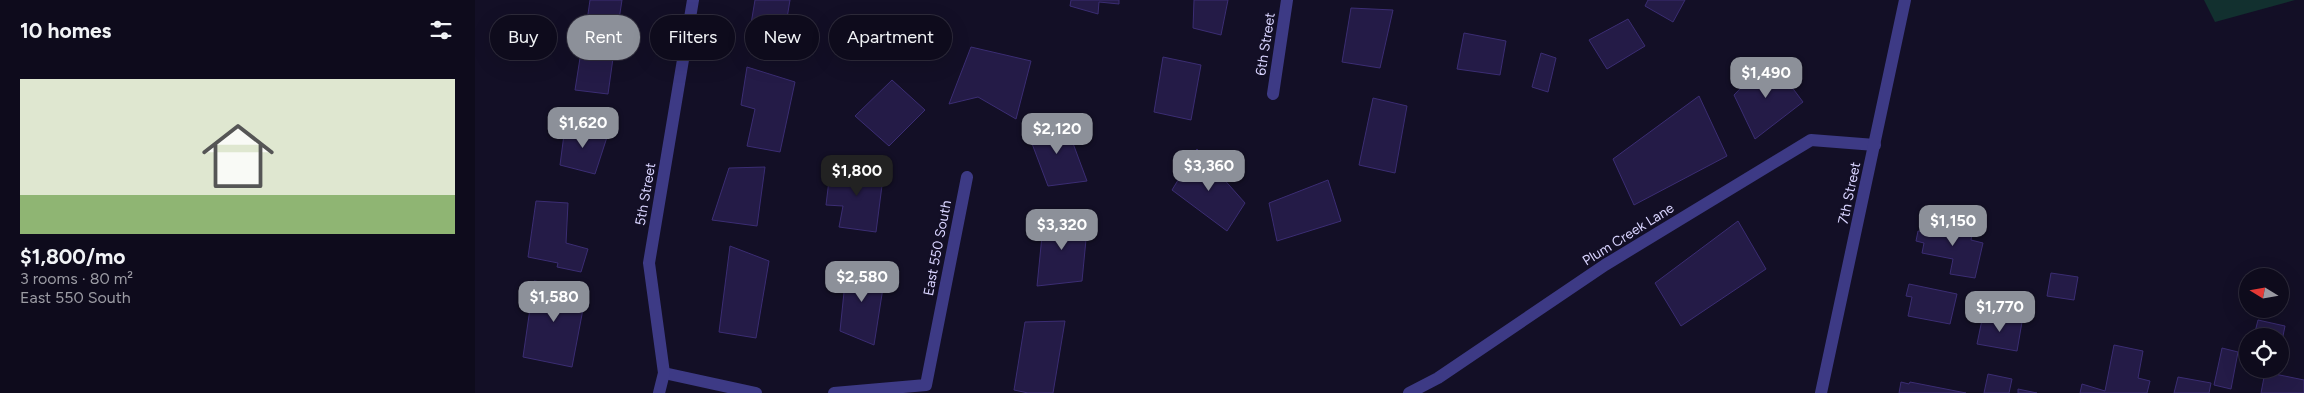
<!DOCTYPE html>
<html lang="en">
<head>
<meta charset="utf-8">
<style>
	body { margin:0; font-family:Figtree,sans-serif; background:#171425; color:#f1f3f6; height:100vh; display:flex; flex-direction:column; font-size:19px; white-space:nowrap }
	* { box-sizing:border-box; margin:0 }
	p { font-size:16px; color:#9b9ba3 }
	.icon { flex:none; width:28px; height:28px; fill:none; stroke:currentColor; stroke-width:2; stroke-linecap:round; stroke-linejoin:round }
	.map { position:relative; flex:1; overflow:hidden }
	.details { display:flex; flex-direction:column; background:#0e0b1c; width:475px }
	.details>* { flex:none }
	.top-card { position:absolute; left:15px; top:15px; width:475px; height:45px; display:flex; gap:10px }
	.needle { width:32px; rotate:281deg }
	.fabs { position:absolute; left:1764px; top:268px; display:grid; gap:10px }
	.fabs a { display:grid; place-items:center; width:50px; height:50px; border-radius:50%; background:#0e0b1c; box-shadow:0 5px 20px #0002,0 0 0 1px #2e2b3b; font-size:25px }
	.price { position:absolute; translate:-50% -42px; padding:0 11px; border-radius:10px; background:#8c9099; color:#fff; font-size:16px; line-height:32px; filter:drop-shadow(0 1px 2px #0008) }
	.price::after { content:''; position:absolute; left:50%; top:30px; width:15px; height:11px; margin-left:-8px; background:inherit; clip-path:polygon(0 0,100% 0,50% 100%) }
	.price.active { background:#222; color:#fff }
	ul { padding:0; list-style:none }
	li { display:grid; align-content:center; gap:10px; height:265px; padding:0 20px }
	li+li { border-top:1px solid #2e2b3b }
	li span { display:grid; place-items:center; height:155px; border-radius:0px; color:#555 }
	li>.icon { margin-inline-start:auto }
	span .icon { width:90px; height:90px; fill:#fffc; stroke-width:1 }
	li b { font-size:21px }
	h2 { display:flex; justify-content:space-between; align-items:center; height:60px; padding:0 20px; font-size:21px }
	.tag { padding:0 18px; border-radius:22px; background:#0e0b1c; box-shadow:0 5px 20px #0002,0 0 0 1px #2e2b3b; font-size:18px; line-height:45px }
	.tag.active { background:#8c9099; color:#fff }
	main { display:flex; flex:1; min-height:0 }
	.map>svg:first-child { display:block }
	.green { fill:#12302f }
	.building { fill:#241b47; stroke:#3b2d73 }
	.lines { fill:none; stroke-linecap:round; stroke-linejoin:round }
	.minor { stroke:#3d3a85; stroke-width:12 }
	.labels { text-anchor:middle; stroke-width:4.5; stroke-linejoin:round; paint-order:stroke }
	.street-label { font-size:14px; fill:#d9d4ff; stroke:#130f26 }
</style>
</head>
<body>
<main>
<section class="details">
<h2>10 homes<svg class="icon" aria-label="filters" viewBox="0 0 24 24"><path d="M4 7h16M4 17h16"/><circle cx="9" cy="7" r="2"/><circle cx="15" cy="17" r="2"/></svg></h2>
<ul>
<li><span style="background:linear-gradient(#dfe7d0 75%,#8fb573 0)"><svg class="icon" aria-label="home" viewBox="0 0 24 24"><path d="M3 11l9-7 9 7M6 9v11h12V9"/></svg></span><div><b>$1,800/mo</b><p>3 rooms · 80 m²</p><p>East 550 South</p></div></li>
</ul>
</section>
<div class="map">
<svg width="1829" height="393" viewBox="0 0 1829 393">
	<rect width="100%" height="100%" fill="#130f26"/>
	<polygon class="green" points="1729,0 1820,0 1740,22"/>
	<g class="building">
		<polygon points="115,0 147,0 143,26 112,21"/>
		<polygon points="280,0 315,0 307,48 273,42"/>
		<polygon points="596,0 644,0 644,4 624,2 623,14 595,6"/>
		<polygon points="719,0 753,0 746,35 718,28"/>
		<polygon points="1173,0 1210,0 1198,22 1170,6"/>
		<polygon points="876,8 918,10 905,68 867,62"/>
		<polygon points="1153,19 1170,46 1132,69 1114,40"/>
		<polygon points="989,33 1031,41 1025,75 982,69"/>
		<polygon points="108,39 140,44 133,94 100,90"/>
		<polygon points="496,47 556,61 541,119 503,97 474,104"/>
		<polygon points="1066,53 1081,58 1073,92 1057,87"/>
		<polygon points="688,57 726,65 716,120 679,112"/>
		<polygon points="1295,58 1328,102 1280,139 1259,95"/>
		<polygon points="272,67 320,82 305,152 272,146 280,109 266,105"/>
		<polygon points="417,80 450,110 414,146 380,116"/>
		<polygon points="1224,96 1252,156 1159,205 1138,159"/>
		<polygon points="898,98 932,106 920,173 884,165"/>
		<polygon points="589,119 612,181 573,186 553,133"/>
		<polygon points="90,127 134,131 120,174 85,165"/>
		<polygon points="722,149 770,203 752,231 697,190"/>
		<polygon points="290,167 282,226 237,220 254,168"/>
		<polygon points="372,167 409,170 401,232 364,227 368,206 351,205 355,172"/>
		<polygon points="853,180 866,221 802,241 794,203"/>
		<polygon points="61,201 93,203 91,243 113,249 106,272 82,267 83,263 53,257"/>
		<polygon points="569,216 613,219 607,281 562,286"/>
		<polygon points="1454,220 1498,228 1496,240 1508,243 1500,278 1475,274 1478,259 1447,253 1449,243 1441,241 1443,231 1452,233"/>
		<polygon points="1263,221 1291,269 1206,326 1180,283"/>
		<polygon points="255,246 294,261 281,338 244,332"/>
		<polygon points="372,263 410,275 399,345 365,331"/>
		<polygon points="1576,273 1603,277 1599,300 1572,296"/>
		<polygon points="59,281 112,288 97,367 48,357"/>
		<polygon points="1434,284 1482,294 1475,324 1433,316 1437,297 1431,296"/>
		<polygon points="1508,315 1547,322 1542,351 1502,344"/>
		<polygon points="1783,320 1810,326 1805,351 1805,336 1779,336"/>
		<polygon points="590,321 578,393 553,393 539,390 550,322"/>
		<polygon points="1639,345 1668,351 1663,378 1675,381 1672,393 1605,393 1607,384 1630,391"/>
		<polygon points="1747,348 1763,352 1756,389 1739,385"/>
		<polygon points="1772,369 1803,369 1802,375"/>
		<polygon points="1790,372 1829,380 1829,393 1786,393"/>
		<polygon points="1513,374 1537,379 1534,393 1509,393"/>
		<polygon points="1703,377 1736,383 1734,393 1699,393"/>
		<polygon points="1426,382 1434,384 1435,382 1491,393 1424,393"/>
		<polygon points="1543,389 1562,393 1543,393"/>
	</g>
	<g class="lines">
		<g class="minor">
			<polyline points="798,94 812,0"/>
			<polyline points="189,373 281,393"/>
			<polyline points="184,393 189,373 174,263 218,0"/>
			<polyline points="359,393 451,385 492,177"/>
			<polyline points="934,393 963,378 1130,265 1336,140 1400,145"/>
			<polyline points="1346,393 1430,0"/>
		</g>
	</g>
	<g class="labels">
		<g class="street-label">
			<text transform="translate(790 44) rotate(-81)" y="5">6th Street</text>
			<text transform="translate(1374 193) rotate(-78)" y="5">7th Street</text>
			<text transform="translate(170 194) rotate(-80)" y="5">5th Street</text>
			<text transform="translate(1153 234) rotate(-32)" y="5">Plum Creek Lane</text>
			<text transform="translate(462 248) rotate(-79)" y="5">East 550 South</text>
		</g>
	</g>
</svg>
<div class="fabs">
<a><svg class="needle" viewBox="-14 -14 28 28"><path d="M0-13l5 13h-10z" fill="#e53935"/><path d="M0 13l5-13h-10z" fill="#9b9ba3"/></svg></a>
<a><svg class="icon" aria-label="locate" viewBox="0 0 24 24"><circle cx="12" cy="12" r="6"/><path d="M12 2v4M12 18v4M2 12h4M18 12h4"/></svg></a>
</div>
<b class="price" style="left:1291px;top:99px">$1,490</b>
<b class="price" style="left:108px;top:149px">$1,620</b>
<b class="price" style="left:582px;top:155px">$2,120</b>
<b class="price" style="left:734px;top:192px">$3,360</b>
<b class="price active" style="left:382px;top:197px">$1,800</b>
<b class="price" style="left:1478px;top:247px">$1,150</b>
<b class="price" style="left:587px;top:251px">$3,320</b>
<b class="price" style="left:387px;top:303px">$2,580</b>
<b class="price" style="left:79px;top:323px">$1,580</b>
<b class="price" style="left:1525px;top:333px">$1,770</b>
<div class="top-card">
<a class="tag">Buy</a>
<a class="tag active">Rent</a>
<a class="tag">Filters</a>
<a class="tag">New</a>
<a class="tag">Apartment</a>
</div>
</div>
</main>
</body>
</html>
